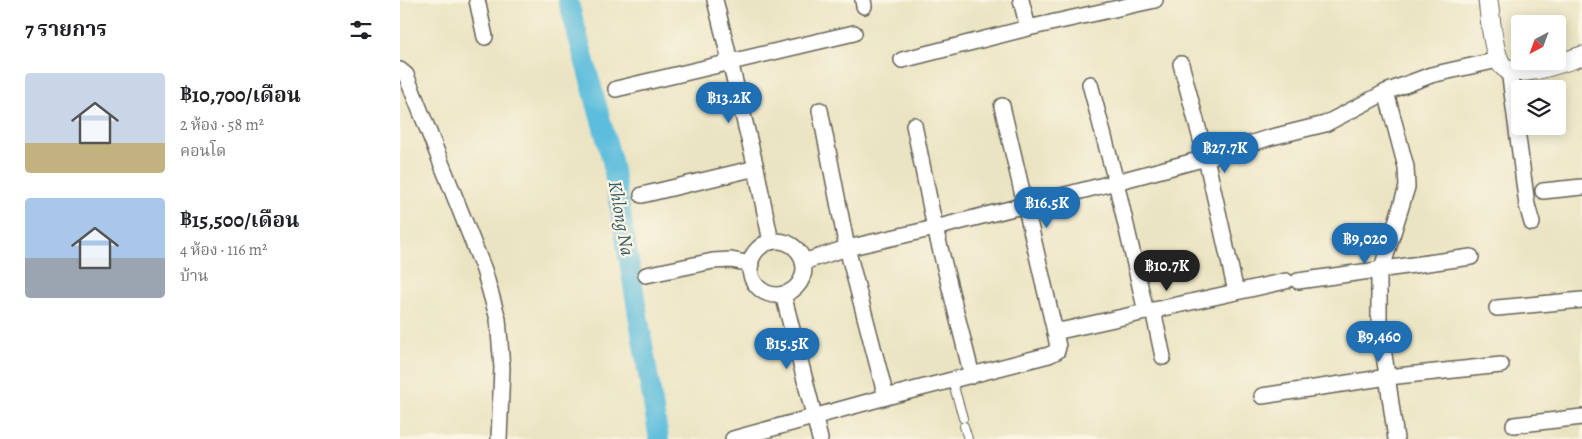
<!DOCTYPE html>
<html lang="th">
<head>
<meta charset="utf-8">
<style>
	body { margin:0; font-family:Alegreya,"Noto Serif Thai",serif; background:#f6f6f6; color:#202124; height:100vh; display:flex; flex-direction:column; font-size:19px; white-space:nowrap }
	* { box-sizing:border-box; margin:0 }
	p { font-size:16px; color:#757577 }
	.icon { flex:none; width:28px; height:28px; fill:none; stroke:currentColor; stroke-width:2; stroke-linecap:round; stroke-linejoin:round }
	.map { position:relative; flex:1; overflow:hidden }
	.sheet { display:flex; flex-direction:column; background:#fff; width:400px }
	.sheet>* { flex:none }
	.needle { width:32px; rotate:221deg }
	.fabs { position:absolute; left:1111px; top:15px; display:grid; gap:10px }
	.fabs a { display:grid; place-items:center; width:55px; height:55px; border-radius:5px; background:#fff; box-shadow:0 2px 12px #0003; font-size:25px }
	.price { position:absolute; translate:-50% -42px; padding:0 11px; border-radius:18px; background:#1f6fb2; color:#fff; font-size:16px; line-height:32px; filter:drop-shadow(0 1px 2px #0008) }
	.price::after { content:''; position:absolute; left:50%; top:30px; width:15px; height:11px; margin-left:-8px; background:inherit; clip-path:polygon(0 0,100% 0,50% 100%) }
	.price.active { background:#222; color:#fff }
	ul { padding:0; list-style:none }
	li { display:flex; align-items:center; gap:15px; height:125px; padding:0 25px }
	li span { display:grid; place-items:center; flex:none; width:140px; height:100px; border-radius:5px; color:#555 }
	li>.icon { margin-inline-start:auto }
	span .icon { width:60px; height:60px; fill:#fffc; stroke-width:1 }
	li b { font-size:21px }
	h2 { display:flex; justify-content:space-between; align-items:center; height:60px; padding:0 25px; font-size:21px }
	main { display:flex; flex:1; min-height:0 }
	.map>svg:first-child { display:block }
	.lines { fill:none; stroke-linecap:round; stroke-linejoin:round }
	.canal { stroke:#5dbddc; stroke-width:20 }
	.service-casing { stroke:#646256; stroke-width:10 }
	.minor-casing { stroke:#646256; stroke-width:18 }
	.tertiary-casing { stroke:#646256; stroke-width:21 }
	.service { stroke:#fff; stroke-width:8 }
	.minor { stroke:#fff; stroke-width:15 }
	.tertiary { stroke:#fff; stroke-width:19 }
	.labels { text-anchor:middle; stroke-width:4.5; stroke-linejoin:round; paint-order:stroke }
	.water-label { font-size:19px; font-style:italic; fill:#365c69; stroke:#fcf5e5 }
</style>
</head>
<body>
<main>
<section class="sheet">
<h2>7 รายการ<svg class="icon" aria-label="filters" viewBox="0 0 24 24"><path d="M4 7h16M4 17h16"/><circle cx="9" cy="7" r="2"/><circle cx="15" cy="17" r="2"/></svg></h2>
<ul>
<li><span style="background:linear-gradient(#c9d6e8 70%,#c2b280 0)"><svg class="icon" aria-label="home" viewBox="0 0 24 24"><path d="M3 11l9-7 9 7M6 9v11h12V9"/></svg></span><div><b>฿10,700/เดือน</b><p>2 ห้อง · 58 m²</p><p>คอนโด</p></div></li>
<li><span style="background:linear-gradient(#a9c7e8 60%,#9aa5b1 0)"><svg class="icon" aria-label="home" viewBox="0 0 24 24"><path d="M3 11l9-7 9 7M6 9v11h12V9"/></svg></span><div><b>฿15,500/เดือน</b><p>4 ห้อง · 116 m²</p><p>บ้าน</p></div></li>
</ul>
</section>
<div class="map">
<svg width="1182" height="439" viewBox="0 0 1182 439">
	<rect width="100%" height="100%" fill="#fcf5e5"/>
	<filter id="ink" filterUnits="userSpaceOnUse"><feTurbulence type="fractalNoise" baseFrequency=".02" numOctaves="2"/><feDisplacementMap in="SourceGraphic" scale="10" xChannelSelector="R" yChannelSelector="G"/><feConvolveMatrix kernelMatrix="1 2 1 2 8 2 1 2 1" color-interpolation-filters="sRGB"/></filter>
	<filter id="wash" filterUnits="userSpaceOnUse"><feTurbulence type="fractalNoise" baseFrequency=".0096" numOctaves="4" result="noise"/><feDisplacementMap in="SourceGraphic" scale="20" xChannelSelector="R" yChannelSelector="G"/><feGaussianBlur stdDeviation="1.12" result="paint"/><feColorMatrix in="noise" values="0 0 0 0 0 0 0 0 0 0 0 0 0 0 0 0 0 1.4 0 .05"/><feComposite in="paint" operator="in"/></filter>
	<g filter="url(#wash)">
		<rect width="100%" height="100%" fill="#ebe4c2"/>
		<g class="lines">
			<polyline class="canal" points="168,0 212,161 259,439"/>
		</g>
	</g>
	<g filter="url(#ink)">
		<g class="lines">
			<g class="service-casing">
				<g id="service">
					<polyline points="552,380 563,418"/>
					<polyline points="564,426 568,439"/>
				</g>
			</g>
			<g class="minor-casing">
				<g id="minor">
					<polyline points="77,0 85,37"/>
					<polyline points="315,0 356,168 371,242"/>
					<polyline points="463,0 464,6"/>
					<polyline points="621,0 628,28"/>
					<polyline points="502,60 628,28 755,0"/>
					<polyline points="781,64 806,158 836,292"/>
					<polyline points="0,70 6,75 84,270 98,319 102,368 99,439"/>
					<polyline points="1109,70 1127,205 1132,223"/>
					<polyline points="690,84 716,182 746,312"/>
					<polyline points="216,89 454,33"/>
					<polyline points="986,92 1006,167 1007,187 983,265 979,270 979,319 996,439"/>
					<polyline points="420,110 447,248 486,397"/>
					<polyline points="514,125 535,228 572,376"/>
					<polyline points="1143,191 1182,187"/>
					<polyline points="242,195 356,168"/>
					<circle cx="377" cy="268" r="27"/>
					<polyline points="403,262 447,248 535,228 716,182 806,158 868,138 925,124 986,92 1031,75 1098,60"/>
					<polyline points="246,275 313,261 331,260 351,264"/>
					<polyline points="898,281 1071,257"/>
					<polyline points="383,294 420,439"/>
					<polyline points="1097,308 1182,300"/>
					<polyline points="753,310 763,357"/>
					<polyline points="655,332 886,281"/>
					<polyline points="862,396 988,377 1101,365"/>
					<polyline points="1114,425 1182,417"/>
					<polyline points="333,439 486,397 649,355 657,351 658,347 655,332 602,106"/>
				</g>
			</g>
			<g class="tertiary-casing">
				<path id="tertiary" d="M1088 0C1090 15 1093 58 1104 67 1119 80 1165 61 1182 56"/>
			</g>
			<use href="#service" class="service"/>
			<use href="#minor" class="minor"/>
			<use href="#tertiary" class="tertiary"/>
		</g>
	</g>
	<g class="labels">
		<g class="water-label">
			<text transform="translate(222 218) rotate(80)" y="7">Khlong Na</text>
		</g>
	</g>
</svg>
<div class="fabs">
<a><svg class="needle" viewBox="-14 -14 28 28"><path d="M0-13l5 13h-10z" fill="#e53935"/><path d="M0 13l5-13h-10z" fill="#757577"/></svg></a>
<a><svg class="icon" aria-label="layers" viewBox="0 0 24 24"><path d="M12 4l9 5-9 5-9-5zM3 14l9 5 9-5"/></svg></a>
</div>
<b class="price" style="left:329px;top:124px">฿13.2K</b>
<b class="price" style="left:825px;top:174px">฿27.7K</b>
<b class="price" style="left:647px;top:229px">฿16.5K</b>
<b class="price" style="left:965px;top:265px">฿9,020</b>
<b class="price active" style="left:767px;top:292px">฿10.7K</b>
<b class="price" style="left:979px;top:363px">฿9,460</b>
<b class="price" style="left:387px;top:370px">฿15.5K</b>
</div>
</main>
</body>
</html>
